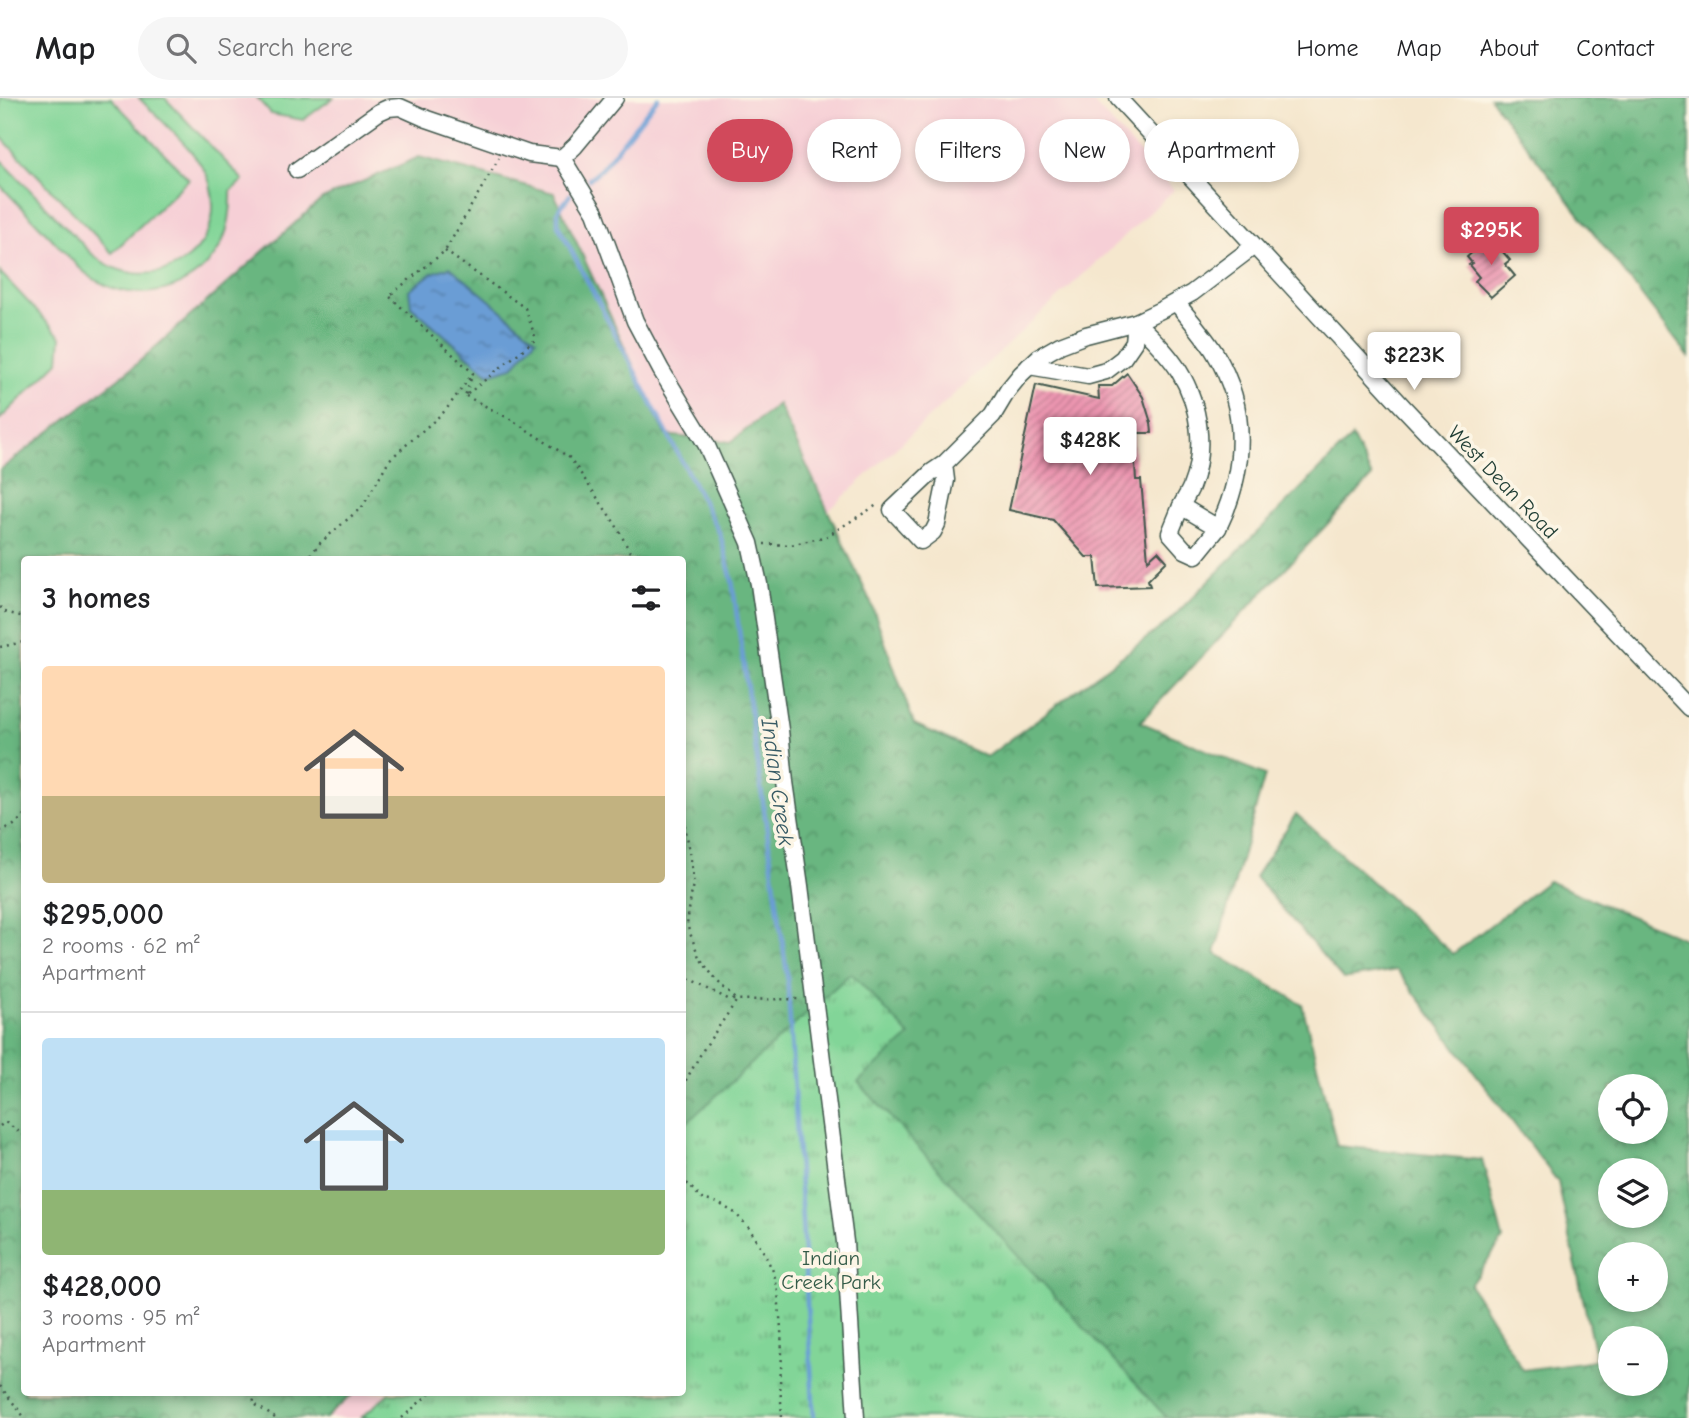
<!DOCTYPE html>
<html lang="en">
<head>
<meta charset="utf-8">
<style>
	body { margin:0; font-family:"Comic Neue",sans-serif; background:#f6f6f6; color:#202124; height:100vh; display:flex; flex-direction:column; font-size:26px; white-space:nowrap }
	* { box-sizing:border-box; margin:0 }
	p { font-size:23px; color:#757577 }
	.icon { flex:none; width:38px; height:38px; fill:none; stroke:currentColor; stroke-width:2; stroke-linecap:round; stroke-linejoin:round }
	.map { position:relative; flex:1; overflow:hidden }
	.details { position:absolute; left:21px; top:458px; width:665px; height:840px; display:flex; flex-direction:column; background:#fff; border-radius:7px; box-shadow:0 4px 10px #0003 }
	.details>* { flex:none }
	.guide { position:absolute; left:707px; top:21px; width:665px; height:63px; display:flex; gap:14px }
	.tools { position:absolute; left:1598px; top:976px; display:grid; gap:14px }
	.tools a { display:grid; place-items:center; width:70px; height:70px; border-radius:50%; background:#fff; box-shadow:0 4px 10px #0003; font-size:35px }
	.price { position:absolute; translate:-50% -60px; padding:0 16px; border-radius:7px; background:#fff; color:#222; font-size:23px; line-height:46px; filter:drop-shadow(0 2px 4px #0008) }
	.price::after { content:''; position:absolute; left:50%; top:42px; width:21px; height:16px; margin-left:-10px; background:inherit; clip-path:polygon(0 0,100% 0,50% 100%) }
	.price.selected { background:#d1495b; color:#fff }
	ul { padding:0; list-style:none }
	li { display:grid; align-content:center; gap:14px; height:371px; padding:0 21px }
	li+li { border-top:2px solid #e0e0e0 }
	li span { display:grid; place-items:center; height:217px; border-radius:7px; color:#555 }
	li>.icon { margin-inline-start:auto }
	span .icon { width:126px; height:126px; fill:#fffc; stroke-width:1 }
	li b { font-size:30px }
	h2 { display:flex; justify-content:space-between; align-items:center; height:84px; padding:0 21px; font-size:30px }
	.pill { padding:0 24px; border-radius:32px; background:#fff; box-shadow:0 4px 10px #0003; font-size:24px; line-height:63px }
	.pill.selected { background:#d1495b; color:#fff }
	header { display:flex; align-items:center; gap:42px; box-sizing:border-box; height:98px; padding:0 35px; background:#fff; border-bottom:2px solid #e0e0e0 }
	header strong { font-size:33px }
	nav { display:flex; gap:38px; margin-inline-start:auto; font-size:24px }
	.search { width:490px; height:63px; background:#f6f6f6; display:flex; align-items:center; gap:18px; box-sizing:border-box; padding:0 24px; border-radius:38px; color:#757577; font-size:26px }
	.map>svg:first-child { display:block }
	.built { fill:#f6cfd6 }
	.grass { fill:#82d598; stroke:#508966; stroke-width:2 }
	.forest { fill:url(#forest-crowns); stroke:#447a5a; stroke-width:2; fill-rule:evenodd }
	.park { fill:url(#park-tufts); stroke:#508966; stroke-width:2 }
	.water { fill:url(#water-ripples); stroke:#446d84; stroke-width:2 }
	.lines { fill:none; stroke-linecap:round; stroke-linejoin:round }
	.stream { stroke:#6a9dd5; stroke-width:4.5 }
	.building { fill:url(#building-hatch) }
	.minor-casing { stroke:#3f564b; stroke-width:19 }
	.path { stroke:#3f564b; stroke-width:2.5; stroke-dasharray:2 5; stroke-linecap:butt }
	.minor { stroke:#fff; stroke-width:16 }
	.labels { text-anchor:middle; stroke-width:7; stroke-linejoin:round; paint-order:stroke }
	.street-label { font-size:21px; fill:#1f3d34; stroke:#fcf5e5 }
	.park-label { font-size:21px; fill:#335b48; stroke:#fcf5e5 }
	.water-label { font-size:23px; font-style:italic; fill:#365a64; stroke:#fcf5e5 }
</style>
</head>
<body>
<header>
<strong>Map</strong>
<div class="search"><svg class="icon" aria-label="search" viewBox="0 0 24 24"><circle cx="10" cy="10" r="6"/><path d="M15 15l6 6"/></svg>Search here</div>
<nav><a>Home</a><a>Map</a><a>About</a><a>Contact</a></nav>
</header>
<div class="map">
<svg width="1689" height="1320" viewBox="0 0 1689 1320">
	<defs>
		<pattern id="forest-crowns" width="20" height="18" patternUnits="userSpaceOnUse" patternTransform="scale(1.75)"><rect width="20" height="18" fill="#69b680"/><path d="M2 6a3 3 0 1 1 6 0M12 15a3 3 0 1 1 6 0" fill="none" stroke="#56956a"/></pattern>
		<pattern id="park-tufts" width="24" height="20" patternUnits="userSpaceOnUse" patternTransform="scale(1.75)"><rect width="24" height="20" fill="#82d598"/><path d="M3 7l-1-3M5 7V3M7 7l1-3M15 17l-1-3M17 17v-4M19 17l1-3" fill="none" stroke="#6aae7d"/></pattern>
		<pattern id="water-ripples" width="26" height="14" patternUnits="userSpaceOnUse" patternTransform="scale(1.75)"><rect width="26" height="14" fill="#6a9dd5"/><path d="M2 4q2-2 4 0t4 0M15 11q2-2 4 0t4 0" fill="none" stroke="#5781ae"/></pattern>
		<pattern id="building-hatch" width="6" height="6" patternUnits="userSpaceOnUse" patternTransform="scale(1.75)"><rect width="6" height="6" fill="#ec95b0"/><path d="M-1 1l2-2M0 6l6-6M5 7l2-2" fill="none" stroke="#bf7b90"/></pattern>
	</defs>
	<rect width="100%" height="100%" fill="#fcf5e5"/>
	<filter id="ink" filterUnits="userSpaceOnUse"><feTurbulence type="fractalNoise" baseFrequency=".0143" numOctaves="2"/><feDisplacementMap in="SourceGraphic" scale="14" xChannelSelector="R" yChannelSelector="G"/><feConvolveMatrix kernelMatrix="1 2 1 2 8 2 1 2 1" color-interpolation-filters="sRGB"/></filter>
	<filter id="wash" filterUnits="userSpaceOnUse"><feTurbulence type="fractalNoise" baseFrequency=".00686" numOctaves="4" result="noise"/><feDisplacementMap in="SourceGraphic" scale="28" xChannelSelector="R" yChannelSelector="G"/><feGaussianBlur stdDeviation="1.57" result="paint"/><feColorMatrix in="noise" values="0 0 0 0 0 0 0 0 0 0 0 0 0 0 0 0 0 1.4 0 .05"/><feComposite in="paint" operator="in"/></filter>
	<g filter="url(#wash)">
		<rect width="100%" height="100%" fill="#f5e7ce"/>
		<polygon class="built" points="0,0 1089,0 1174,92 812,428 682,462 24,462 24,1295 389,1295 361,1320 0,1320"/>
		<g class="grass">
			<polygon points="0,0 111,0 189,81 112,155 0,38"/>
			<path d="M139 0H165L243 82 231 93C232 125 224 154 199 174 171 197 131 202 99 184 82 175 69 159 56 145 37 125 18 106 0 87V61L91 155C147 205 230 158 210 86 203 58 160 22 139 0Z"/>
			<polygon points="257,0 333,0 303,22 271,16"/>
			<polygon points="0,174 61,239 59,263 0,321"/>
		</g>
		<g class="forest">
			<polygon points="1490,0 1689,0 1689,259"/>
			<path d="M419 59 554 95 665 337 731 344 778 306 871 505 914 626 987 659 1167 525 1352 339 1372 379 1140 624 1265 677 1215 855 1302 906 1337 1048 1482 1062 1503 1141 1470 1187 1523 1272 1596 1262 1558 1084 1397 872 1343 881 1255 779 1296 716 1453 856 1548 783 1689 843V1320H1100L683 1053 682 462H24V1295H354L326 1320H0V372L133 269 322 101ZM1610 989H1656V1034H1610ZM1610 1073H1656V1118H1610ZM1610 1157H1656V1202H1610ZM1610 1241H1656V1286H1610Z"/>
		</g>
		<polygon class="park" points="851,875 910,938 858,984 1167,1320 361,1320 389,1295 682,1295 683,1028"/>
		<polygon class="water" points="450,169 536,241 513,269 489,276 411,208 409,192 432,175"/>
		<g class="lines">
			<g class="stream">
				<polyline points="589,81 601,71 658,0"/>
				<polyline points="570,97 558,113 558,127 720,436 732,482 787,876 814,1320"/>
			</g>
		</g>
		<g id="blocks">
			<g class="building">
				<polygon points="1490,139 1510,162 1505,166 1515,178 1491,199 1475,183 1479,179 1469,167 1472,165 1467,159"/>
				<polygon points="1127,275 1143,299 1151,325 1152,335 1133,335 1136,382 1141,382 1148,462 1158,453 1167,463 1148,482 1150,488 1098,490 1095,459 1086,459 1053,422 1009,412 1036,287 1099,301 1098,288 1112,288"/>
			</g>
		</g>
	</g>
	<g filter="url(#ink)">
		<use href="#blocks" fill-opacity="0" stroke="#3f564b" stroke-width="2"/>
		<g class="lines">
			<g class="minor-casing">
				<g id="minor">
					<polyline points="1118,0 1404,310 1689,610"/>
					<polyline points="562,60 595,114 635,223 661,272 706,346 750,445 759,486 780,632 785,684 800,788 845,1144 856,1320"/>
					<polyline points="297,72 379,14 388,10 400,9 427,21 529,56 562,60 575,48 615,0"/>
					<path d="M1136 224C1151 239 1168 255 1179 273 1200 307 1206 352 1191 389 1188 396 1184 402 1181 408L1218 430C1246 373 1249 311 1215 255 1204 237 1189 221 1176 204"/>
					<polyline points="1029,268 1088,278 1106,273 1123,260 1134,244 1136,224"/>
					<polyline points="944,366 946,382 937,426 933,434 921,443 892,412 932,374 944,366 993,317 1008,292 1021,276 1039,259 1060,247 1086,237 1136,224 1163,211 1192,195 1254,148"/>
					<polyline points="1181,408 1170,435 1185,452 1196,457 1218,430"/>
				</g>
			</g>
			<g class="path">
				<polyline points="445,153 525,210 536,241 465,298 473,275 389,198 445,153 499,60"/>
				<polyline points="466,298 512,322 570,360 616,427 634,462"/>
				<polyline points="764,446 791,447 827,438 877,407"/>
				<polyline points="306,462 320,445 363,408 389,362 445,313 471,278"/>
				<polyline points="0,509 5,514 24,519"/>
				<polyline points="0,549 24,544"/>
				<polyline points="682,713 690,754 694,787 691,798 687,827 699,859 716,882 737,902 703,952 682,989"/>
				<polyline points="0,733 14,727 24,718"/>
				<polyline points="682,878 730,902 799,901"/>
				<polyline points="0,1028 5,1024 24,1037"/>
				<polyline points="682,1080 702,1101 718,1105 735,1115 749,1130 762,1151 774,1175 778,1194 781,1231 782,1257 780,1285 782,1320"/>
				<polyline points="0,1288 25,1320"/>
				<polyline points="256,1295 253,1305 275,1320"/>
				<polyline points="402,1320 430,1295"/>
			</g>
			<use href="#minor" class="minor"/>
		</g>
	</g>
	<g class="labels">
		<g class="street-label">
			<text transform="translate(1503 384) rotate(46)" y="7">West Dean Road</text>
		</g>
		<g class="park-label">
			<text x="831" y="1167">Indian<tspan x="831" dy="24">Creek Park</tspan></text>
		</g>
		<g class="water-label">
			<text transform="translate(778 684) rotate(82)" y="8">Indian Creek</text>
		</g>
	</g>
</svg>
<div class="tools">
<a><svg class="icon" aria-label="locate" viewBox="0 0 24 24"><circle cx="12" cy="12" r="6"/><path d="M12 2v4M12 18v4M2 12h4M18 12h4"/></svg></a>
<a><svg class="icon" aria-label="layers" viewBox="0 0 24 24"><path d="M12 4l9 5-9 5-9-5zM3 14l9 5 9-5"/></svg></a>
<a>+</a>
<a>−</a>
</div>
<b class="price selected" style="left:1491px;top:169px">$295K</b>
<b class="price" style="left:1414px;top:294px">$223K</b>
<b class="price" style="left:1090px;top:379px">$428K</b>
<div class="guide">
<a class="pill selected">Buy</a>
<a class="pill">Rent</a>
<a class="pill">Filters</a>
<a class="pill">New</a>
<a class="pill">Apartment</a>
</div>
<section class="details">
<h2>3 homes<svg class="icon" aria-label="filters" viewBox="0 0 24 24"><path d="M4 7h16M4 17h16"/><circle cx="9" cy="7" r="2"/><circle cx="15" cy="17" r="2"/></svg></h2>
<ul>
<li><span style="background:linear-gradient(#ffd9b3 60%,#c2b280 0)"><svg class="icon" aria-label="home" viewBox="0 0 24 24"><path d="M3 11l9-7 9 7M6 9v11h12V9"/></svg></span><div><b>$295,000</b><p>2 rooms · 62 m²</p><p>Apartment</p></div></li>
<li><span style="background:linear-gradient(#bfe0f5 70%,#8fb573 0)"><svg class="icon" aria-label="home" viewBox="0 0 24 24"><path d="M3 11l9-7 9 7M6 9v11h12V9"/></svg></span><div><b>$428,000</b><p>3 rooms · 95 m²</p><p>Apartment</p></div></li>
</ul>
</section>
</div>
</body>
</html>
